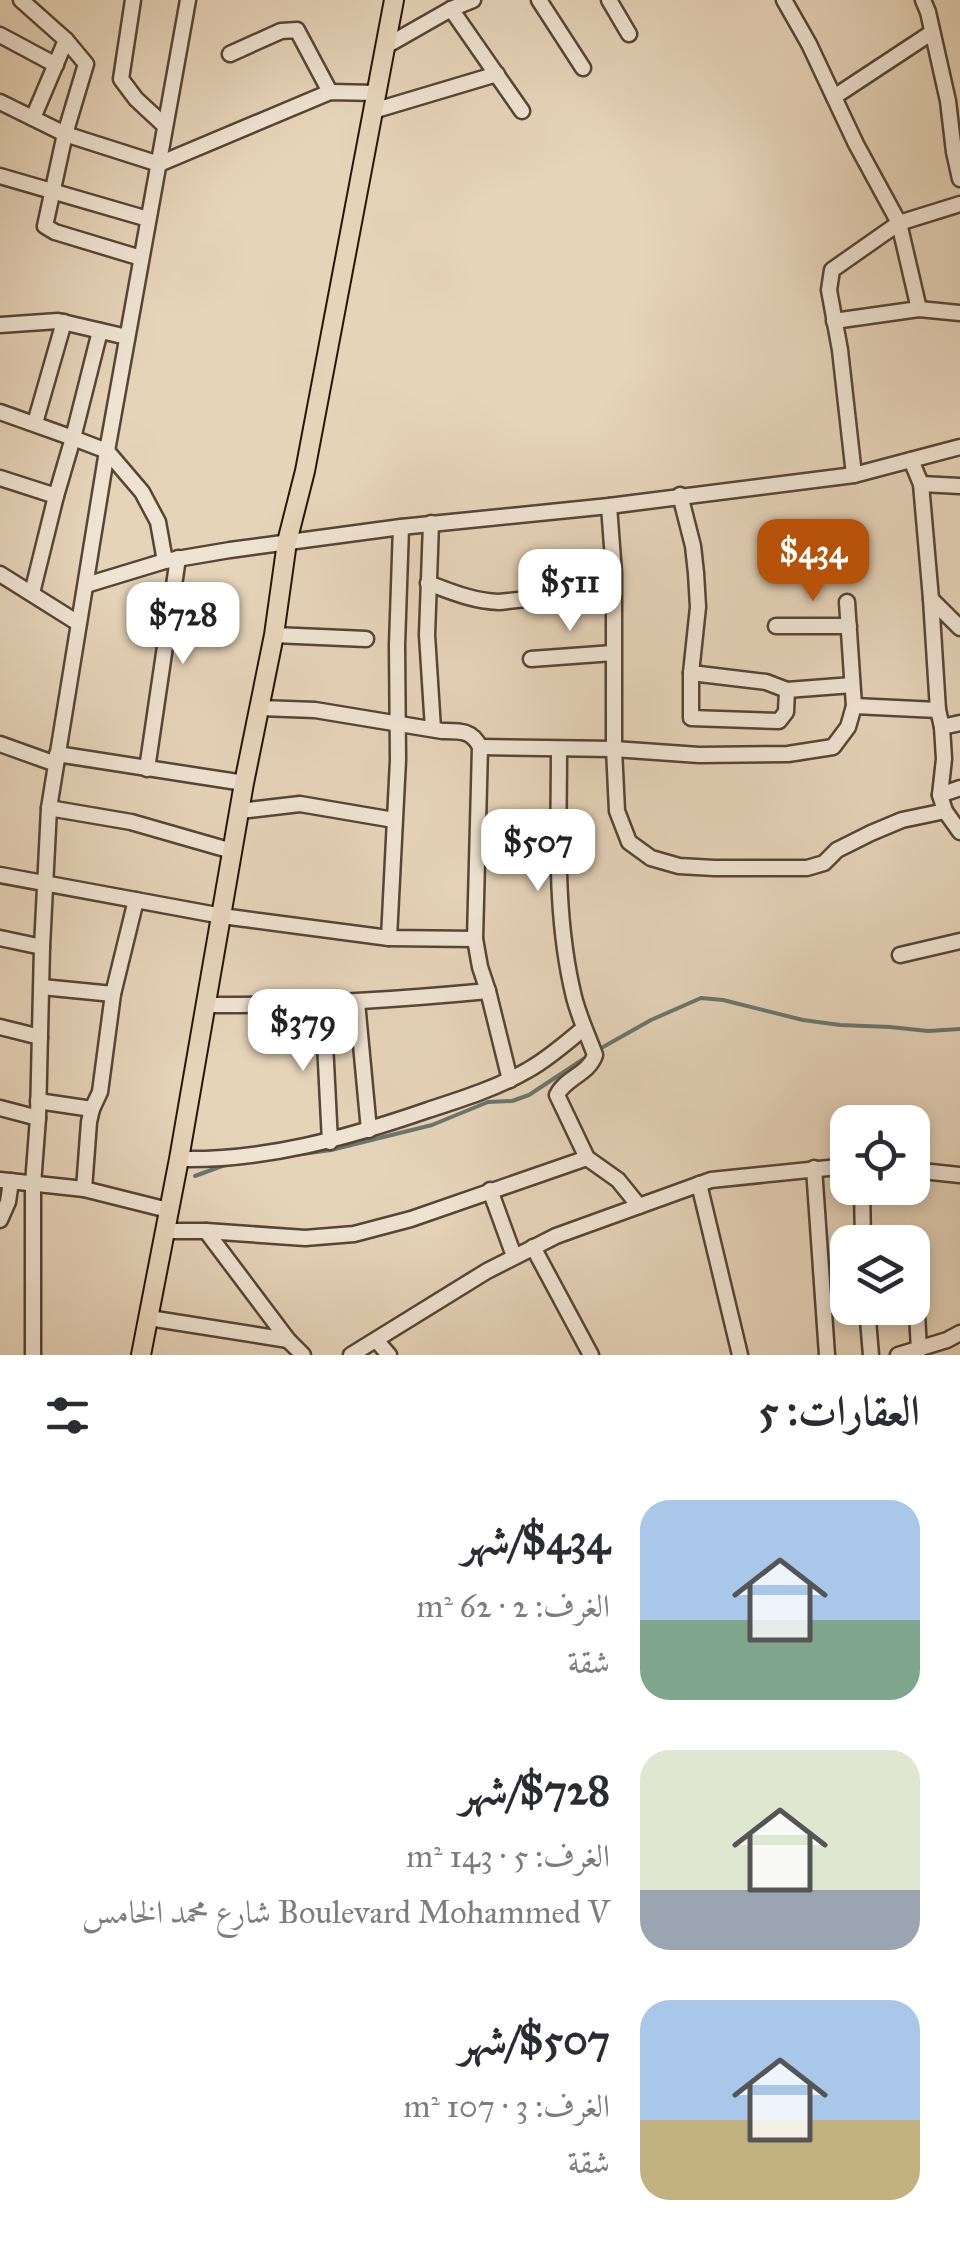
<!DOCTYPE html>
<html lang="ar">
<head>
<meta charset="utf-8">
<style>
	body { margin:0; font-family:"IM FELL Great Primer",Amiri,serif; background:#f7f7f7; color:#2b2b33; direction:rtl; height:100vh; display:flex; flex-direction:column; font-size:38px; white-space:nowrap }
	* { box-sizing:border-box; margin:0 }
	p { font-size:32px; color:#7c7c81 }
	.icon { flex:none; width:55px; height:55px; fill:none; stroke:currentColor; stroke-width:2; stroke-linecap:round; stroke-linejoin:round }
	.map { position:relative; height:1355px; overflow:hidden; direction:ltr }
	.drawer { display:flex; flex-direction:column; background:#fff; flex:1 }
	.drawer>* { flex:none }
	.fabs { position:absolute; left:830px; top:1105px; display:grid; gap:20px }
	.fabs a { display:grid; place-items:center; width:100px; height:100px; border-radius:20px; background:#fff; box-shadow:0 5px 15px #0003; font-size:50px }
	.price { position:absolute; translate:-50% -85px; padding:0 22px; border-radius:20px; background:#fff; color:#222; font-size:32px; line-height:65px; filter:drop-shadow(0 2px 5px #0008) }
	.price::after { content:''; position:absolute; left:50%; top:60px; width:30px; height:22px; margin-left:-15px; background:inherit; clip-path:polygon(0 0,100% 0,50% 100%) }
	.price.current { background:#b45309; color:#fff }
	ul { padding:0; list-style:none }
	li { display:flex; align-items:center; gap:30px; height:250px; padding:0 40px }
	li span { display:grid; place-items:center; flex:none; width:280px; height:200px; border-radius:30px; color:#555 }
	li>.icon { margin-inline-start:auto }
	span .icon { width:120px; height:120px; fill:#fffc; stroke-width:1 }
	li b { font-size:42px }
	h2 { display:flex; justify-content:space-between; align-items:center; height:120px; padding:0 40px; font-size:42px }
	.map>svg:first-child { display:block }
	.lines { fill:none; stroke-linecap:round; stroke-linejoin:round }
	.stream { stroke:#69776f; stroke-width:4 }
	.minor-casing { stroke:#564536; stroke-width:19 }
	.major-casing { stroke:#26150b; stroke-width:22 }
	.minor { stroke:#efe3d2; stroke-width:14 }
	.major { stroke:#e6d4b9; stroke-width:18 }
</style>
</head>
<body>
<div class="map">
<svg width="960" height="1355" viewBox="0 0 960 1355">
	<rect width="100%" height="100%" fill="#e6d4b9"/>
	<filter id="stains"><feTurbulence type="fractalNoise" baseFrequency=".002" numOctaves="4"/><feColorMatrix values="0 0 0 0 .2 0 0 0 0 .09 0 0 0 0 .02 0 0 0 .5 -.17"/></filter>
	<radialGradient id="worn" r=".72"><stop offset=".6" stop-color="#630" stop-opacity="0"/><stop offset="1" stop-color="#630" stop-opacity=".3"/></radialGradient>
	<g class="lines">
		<g class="stream">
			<polyline points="596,1051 651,1020 701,998 723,1000 803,1020 840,1025 890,1027 928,1031 960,1029"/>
			<polyline points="288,1156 331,1150 432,1125 488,1102 512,1101 529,1095 588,1056"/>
			<polyline points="195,1176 222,1166 239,1163"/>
		</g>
		<g class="minor-casing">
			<g id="minor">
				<polyline points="21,0 66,40 86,64 65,134 45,226 55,232 141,258"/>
				<polyline points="133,0 121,79 136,99 164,125"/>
				<polyline points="539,0 583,68"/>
				<polyline points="609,0 629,34"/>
				<polyline points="784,0 809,44 856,144 899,223 919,309"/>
				<polyline points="923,0 928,12 948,101 954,152 960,179"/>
				<polyline points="451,9 522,111"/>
				<polyline points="0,35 56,65"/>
				<polyline points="386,46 451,9 473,0"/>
				<polyline points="230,54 281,31 297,30 330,92"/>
				<polyline points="834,97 931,33"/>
				<polyline points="0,102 65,134 159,164 330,92 376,93"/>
				<polyline points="373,111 497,74"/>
				<polyline points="33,118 66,40"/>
				<polyline points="0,176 148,219"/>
				<polyline points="834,321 919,309 960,313"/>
				<polyline points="0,325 58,321 127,337"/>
				<polyline points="0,412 73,438 100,331"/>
				<polyline points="35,423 64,322"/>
				<polyline points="911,460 921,484 931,599 938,710 942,727 944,759 940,795 945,811 960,832"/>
				<polyline points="854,475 840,350 829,290 832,270 899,223 960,204"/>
				<polyline points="0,478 56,496 73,438 107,451 142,492 158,522 165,561"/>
				<polyline points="921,484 960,486"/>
				<polyline points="680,495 693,546 696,573 698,607 691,673 691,718 779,721 786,712 787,690"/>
				<polyline points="609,506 614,573 614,749 617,811 629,842 651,858 679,866 714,868 807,868 824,863 837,850 871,833 902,820 945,811"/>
				<polyline points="431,523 427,635 433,729"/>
				<polyline points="0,574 78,623"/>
				<path d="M428 583C452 592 473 601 499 602L613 590"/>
				<polyline points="86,585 165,561 230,550 401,527 609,506 854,475 960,447"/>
				<polyline points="32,593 56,496"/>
				<polyline points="931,599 960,628"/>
				<polyline points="776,626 849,626"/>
				<polyline points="274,635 366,639"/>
				<polyline points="531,659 613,653"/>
				<polyline points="691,673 766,682 787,690 852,685"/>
				<polyline points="854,706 938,710"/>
				<path d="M260 708 315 710 442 731C460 731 472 730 480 747L475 939 480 967 488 991 510 1080"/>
				<polyline points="942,727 960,723"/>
				<polyline points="0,744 56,764"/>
				<polyline points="480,747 614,749 699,755 788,754 833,747 848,727 854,706 847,602"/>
				<path d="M559 749C559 831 554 916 574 997 579 1017 588 1036 595 1055 589 1074 565 1078 557 1095L587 1158 618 1180 639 1206"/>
				<polyline points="57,754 244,783"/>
				<polyline points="147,769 178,558"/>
				<polyline points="940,795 960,788"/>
				<polyline points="49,808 131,822 232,851"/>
				<polyline points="240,811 300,804 394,820"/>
				<polyline points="0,875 222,916 389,938 475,939"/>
				<polyline points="0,938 42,947"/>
				<polyline points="389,938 398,760 397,645 401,527"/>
				<polyline points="900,955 960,941"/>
				<polyline points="42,987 113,994"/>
				<polyline points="357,1002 369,1130"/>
				<polyline points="323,1003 330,1142"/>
				<path d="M205 1005C300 1006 394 1000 488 991"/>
				<polyline points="0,1027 40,1037"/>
				<polyline points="38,1101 92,1109"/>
				<polyline points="0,1108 38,1118"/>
				<path d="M179 1159C265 1161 347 1138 428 1110 462 1099 497 1088 528 1070 548 1059 566 1043 584 1028"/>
				<polyline points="814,1168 827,1355"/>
				<polyline points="912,1170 960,1175"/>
				<polyline points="0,1180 84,1189 168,1210"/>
				<polyline points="699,1184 740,1355"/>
				<polyline points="862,1188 863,1242"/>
				<polyline points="84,1189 89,1122 92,1109 100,1092 113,994 136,900"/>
				<polyline points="490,1190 514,1256"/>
				<polyline points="0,1220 8,1202 11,1181"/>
				<polyline points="164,1231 206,1231 305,1238 354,1234 411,1219 587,1158"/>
				<polyline points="206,1231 288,1340 303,1355"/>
				<polyline points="533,1247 591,1355"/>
				<polyline points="912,1275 915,1276 919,1350"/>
				<polyline points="867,1308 871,1355"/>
				<polyline points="149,1318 288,1340"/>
				<polyline points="376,1340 389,1355"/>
				<polyline points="33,1355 33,1184 38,1118 42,947 49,808 107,451 188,0"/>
				<polyline points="351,1355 487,1271 556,1236 711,1180 848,1166"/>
				<polyline points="898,1355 947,1340 960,1333"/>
			</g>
		</g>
		<g class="major-casing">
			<polyline id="major" points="141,1355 179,1159 244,783 274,635 287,542 305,471 394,0"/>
		</g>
		<use href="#minor" class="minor"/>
		<use href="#major" class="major"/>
	</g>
	<rect width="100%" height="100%" filter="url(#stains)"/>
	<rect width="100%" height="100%" fill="url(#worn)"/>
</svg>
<div class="fabs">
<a><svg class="icon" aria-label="locate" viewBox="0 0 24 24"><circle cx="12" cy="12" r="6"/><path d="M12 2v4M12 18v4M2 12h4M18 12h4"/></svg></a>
<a><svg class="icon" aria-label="layers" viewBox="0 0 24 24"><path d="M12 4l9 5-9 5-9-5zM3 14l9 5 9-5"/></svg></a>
</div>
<b class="price current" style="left:813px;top:604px">$434</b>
<b class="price" style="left:570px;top:634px">$511</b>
<b class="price" style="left:183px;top:667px">$728</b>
<b class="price" style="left:538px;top:894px">$507</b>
<b class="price" style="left:303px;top:1074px">$379</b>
</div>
<section class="drawer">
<h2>العقارات: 5<svg class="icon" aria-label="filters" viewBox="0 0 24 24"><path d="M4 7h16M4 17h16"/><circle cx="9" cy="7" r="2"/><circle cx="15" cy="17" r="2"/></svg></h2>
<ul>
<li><span style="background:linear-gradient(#a9c7e8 60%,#7fa58c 0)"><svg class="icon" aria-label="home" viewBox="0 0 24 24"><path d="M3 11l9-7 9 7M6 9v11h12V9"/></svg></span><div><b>$434/شهر</b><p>الغرف: 2 · 62 m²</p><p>شقة</p></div></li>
<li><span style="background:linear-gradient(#dfe7d0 70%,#9aa5b1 0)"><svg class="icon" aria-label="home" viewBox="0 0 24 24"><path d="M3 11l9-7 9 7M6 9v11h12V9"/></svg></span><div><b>$728/شهر</b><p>الغرف: 5 · 143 m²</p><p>Boulevard Mohammed V شارع محمد الخامس</p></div></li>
<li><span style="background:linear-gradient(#a9c7e8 60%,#c2b280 0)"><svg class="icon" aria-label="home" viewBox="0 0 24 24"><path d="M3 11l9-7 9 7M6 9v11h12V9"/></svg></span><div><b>$507/شهر</b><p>الغرف: 3 · 107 m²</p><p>شقة</p></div></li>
</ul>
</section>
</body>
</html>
